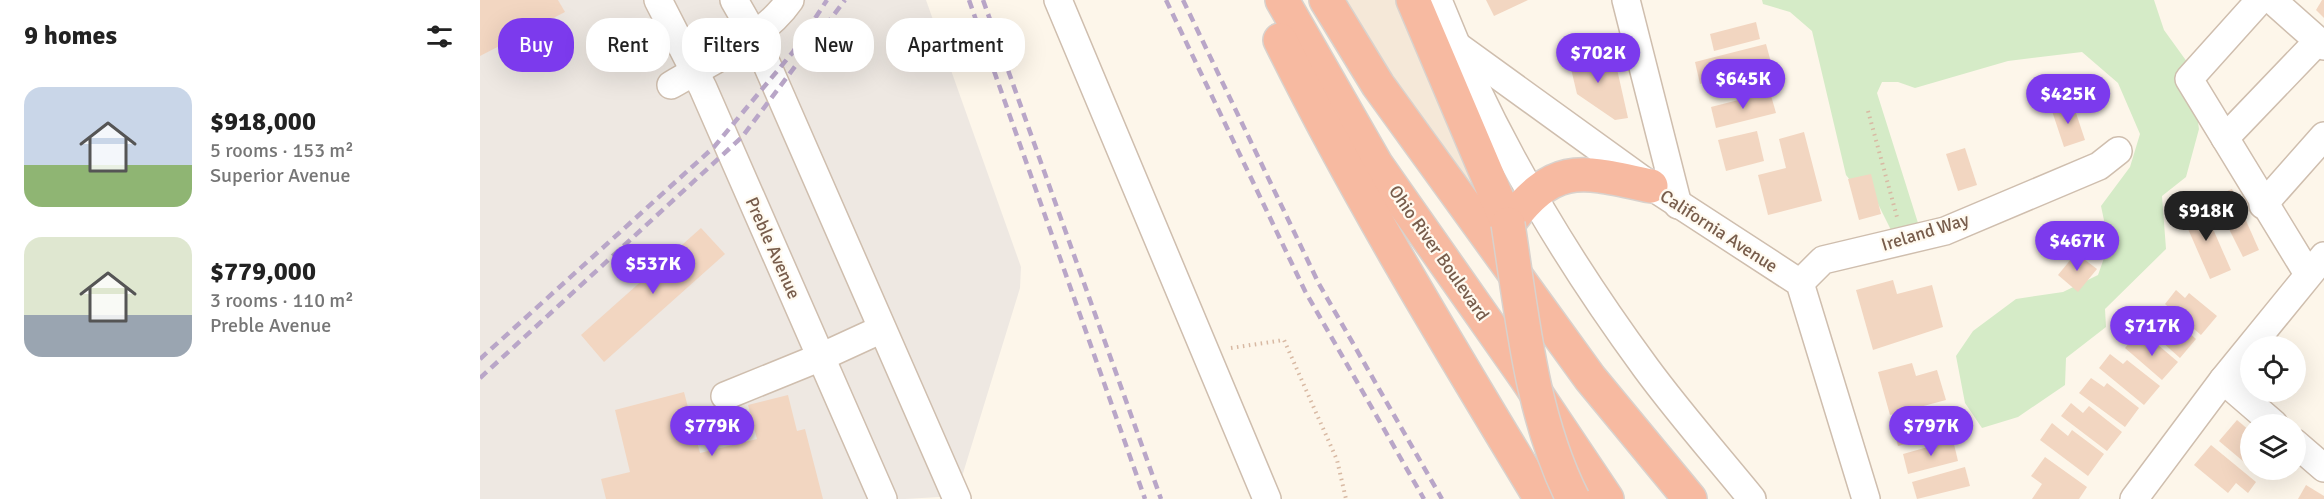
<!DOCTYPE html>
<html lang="en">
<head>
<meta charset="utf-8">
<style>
	body { margin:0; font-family:Signika,sans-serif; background:#f2f2f2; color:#222; height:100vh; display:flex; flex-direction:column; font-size:22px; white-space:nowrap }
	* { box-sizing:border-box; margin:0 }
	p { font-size:20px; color:#767676 }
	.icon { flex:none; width:33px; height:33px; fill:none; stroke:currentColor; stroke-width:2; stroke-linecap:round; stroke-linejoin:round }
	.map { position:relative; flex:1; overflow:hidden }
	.panel { display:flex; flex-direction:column; background:#fff; width:480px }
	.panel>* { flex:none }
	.hud { position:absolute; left:18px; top:18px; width:570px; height:54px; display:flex; gap:12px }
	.controls { position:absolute; left:1760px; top:336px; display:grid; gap:12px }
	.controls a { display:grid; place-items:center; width:66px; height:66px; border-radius:50%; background:#fff; box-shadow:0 6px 24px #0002; font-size:30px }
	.price { position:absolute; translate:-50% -51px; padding:0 14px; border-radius:21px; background:#7c3aed; color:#fff; font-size:20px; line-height:39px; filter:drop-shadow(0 2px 3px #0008) }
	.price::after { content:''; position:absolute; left:50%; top:36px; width:18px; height:14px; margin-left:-9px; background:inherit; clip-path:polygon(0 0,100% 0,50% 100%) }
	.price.selected { background:#222; color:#fff }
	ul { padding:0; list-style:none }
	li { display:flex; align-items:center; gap:18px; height:150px; padding:0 24px }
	li span { display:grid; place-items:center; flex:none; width:168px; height:120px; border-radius:18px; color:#555 }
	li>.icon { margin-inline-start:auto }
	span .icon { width:72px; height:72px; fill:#fffc; stroke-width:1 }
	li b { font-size:26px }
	h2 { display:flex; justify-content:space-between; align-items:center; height:72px; padding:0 24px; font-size:26px }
	.chip { padding:0 21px; border-radius:24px; background:#fff; box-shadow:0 6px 24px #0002; font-size:21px; line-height:54px }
	.chip.selected { background:#7c3aed; color:#fff }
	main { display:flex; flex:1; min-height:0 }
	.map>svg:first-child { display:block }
	.residential { fill:#f5e8d8 }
	.industrial { fill:#eee8e2 }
	.green { fill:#d5ebc7 }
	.building { fill:#f2d6c1 }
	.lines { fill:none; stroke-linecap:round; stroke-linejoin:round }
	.minor-casing { stroke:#cfbeae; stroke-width:30 }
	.highway-casing { stroke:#d9d2cd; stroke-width:36 }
	.path { stroke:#d8b9a3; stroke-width:4; stroke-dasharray:1.5 4.5; stroke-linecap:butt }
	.minor { stroke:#fff; stroke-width:27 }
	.highway { stroke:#f7baa1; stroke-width:33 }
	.rail { stroke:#b9a6c8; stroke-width:4.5; stroke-dasharray:9 6; stroke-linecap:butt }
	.highway-bridge-casing { stroke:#d9d2cd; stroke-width:36; stroke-linecap:butt }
	.highway-bridge { stroke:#f7baa1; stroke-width:33 }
	.labels { text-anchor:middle; stroke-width:4.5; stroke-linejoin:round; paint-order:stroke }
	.street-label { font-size:18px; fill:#785d4c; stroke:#fffaf0 }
</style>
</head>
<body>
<main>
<section class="panel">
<h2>9 homes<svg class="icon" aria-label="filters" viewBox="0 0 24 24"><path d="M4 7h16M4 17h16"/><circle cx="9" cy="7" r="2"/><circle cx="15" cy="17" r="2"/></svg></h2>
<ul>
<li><span style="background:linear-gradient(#c9d6e8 65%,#8fb573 0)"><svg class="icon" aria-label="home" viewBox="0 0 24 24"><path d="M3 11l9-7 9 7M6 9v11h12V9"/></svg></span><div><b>$918,000</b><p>5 rooms · 153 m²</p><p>Superior Avenue</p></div></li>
<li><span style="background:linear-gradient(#dfe7d0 65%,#9aa5b1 0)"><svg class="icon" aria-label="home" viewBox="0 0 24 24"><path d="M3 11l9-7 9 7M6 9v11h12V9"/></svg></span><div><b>$779,000</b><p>3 rooms · 110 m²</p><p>Preble Avenue</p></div></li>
</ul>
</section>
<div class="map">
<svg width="1844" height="499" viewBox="0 0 1844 499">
	<rect width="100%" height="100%" fill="#fdf6ea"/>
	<polygon class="residential" points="846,0 946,0 1020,205 1002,227"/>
	<polygon class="industrial" points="0,0 446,0 541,267 540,288 476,496 425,499 0,499"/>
	<polygon class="green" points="1282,0 1674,0 1684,30 1710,66 1719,129 1706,177 1682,196 1686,249 1625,309 1626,327 1586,358 1585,385 1538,417 1502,428 1485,403 1476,356 1493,331 1536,299 1583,292 1618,275 1629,244 1621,206 1650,167 1660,134 1638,83 1602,52 1528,61 1435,88 1418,82 1402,82 1397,93 1438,223 1411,230 1397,202 1377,189 1366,175 1332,31 1310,12 1283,4"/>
	<g class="building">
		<polygon points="0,0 78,0 85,12 0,56"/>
		<polygon points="1006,0 1048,0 1014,16"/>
		<polygon points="1842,0 1844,0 1844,18 1836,10"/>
		<polygon points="1276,22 1280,39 1234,51 1230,34"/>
		<polygon points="1286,44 1292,66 1220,84 1215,62"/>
		<polygon points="1118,49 1123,72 1137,69 1148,118 1135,120 1097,94 1088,56"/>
		<polygon points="1290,92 1296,113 1236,128 1231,107"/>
		<polygon points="1593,104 1605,140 1584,147 1572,111"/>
		<polygon points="1277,131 1284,161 1246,171 1238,140"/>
		<polygon points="1324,132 1342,201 1288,215 1278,175 1306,168 1299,139"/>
		<polygon points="1485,148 1497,185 1478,191 1466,154"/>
		<polygon points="1391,174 1401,214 1379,220 1368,179"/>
		<polygon points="1752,189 1779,250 1763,257 1733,197"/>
		<polygon points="1722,204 1751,270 1730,279 1701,213"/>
		<polygon points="221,228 245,254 124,362 101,335"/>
		<polygon points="1596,253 1617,269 1598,292 1578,275"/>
		<polygon points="1413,280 1417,294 1452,285 1463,327 1393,350 1376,290"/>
		<polygon points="1696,290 1705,298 1709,293 1737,316 1721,335 1685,304"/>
		<polygon points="1674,312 1684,321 1689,315 1716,339 1700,358 1663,325"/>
		<polygon points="1655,336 1665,345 1671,339 1698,362 1682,380 1645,348"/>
		<polygon points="1630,354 1643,364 1647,360 1680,386 1664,405 1619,368"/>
		<polygon points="1432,363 1436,376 1457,370 1466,400 1410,415 1398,372"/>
		<polygon points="1611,378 1624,387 1627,383 1659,408 1645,427 1599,393"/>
		<polygon points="204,392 220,453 277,439 268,405 308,395 317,431 325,429 343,499 126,499 121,479 150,472 135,410"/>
		<polygon points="1591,403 1603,413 1609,406 1642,432 1627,451 1581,416"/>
		<polygon points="1460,414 1466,433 1418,446 1413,427"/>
		<polygon points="1757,420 1770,431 1770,467 1739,441"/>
		<polygon points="1572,423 1588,436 1592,430 1624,454 1608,476 1560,440"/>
		<polygon points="1473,440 1478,461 1428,474 1423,454"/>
		<polygon points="1731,445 1776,482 1768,493 1756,483 1748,493 1714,465"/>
		<polygon points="1565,457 1607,487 1599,499 1552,499 1562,484 1551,476"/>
		<polygon points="1485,467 1490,486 1437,499 1432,482"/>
		<polygon points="1826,485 1844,496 1844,499 1818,499"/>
	</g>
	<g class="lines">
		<g class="minor-casing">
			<g id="minor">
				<polyline points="178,0 223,88 403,499"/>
				<polyline points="254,0 274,35 477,499"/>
				<polyline points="578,0 787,499"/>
				<path d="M958 0C1009 131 1083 255 1166 368 1199 413 1237 456 1272 499"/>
				<polyline points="1146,0 1198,205"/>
				<polyline points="1780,0 1709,79 1828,274"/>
				<polyline points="1792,0 1844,46"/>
				<polyline points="976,45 1171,186 1320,283 1386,499"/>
				<path d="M191 85C231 61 283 39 310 0"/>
				<polyline points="1745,138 1838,41"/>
				<polyline points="1783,205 1844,136"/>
				<polyline points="1320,283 1343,260 1465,231 1619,166 1638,151"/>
				<polyline points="1743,380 1794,424"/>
				<polyline points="245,396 341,357 402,329"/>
				<polyline points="1815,443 1844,468"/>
				<polyline points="1654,499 1743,380 1844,256"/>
			</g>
		</g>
		<g class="highway-casing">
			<g id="highway">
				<polyline points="802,0 896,164 1046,378 1127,499"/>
				<polyline points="846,0 898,85 1110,378 1210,499"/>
				<path d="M933 0 1028 224C1075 161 1101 171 1171 186"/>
				<path d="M800 40C878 198 970 348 1061 499"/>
			</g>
		</g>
		<g class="path">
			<polyline points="1388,111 1417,217"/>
			<polyline points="751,348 804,340 857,460 866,499"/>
		</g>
		<use href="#minor" class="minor"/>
		<use href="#highway" class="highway"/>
		<g class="rail">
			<polyline points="489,0 665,499"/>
			<polyline points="503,0 681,499"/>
			<polyline points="686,0 825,291 944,499"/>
			<polyline points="703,0 839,284 962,499"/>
			<polyline points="0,359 234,147 313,52 347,0"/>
			<polyline points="0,378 262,137 365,0"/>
		</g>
		<g class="highway-bridge-casing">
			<path id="highway-bridge" d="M1028 224C1042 315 1051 416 1093 499"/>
		</g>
		<use href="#highway-bridge" class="highway-bridge"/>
	</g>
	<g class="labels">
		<g class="street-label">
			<text transform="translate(1239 231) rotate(33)" y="6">California Avenue</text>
			<text transform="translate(1445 232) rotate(-17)" y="6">Ireland Way</text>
			<text transform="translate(293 248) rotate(66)" y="6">Preble Avenue</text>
			<text transform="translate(959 253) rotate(55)" y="6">Ohio River Boulevard</text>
		</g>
	</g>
</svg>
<div class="controls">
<a><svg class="icon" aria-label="locate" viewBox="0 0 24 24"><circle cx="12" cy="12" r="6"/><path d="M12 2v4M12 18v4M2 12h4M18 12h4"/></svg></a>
<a><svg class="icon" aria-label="layers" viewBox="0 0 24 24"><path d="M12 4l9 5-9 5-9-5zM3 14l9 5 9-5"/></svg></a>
</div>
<b class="price" style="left:1118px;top:84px">$702K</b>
<b class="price" style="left:1263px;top:110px">$645K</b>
<b class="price" style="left:1588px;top:125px">$425K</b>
<b class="price selected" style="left:1726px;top:242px">$918K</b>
<b class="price" style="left:1597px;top:272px">$467K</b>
<b class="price" style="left:173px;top:295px">$537K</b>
<b class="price" style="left:1672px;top:357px">$717K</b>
<b class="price" style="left:232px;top:457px">$779K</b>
<b class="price" style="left:1451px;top:457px">$797K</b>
<div class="hud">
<a class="chip selected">Buy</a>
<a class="chip">Rent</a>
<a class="chip">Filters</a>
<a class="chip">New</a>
<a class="chip">Apartment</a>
</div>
</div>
</main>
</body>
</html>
